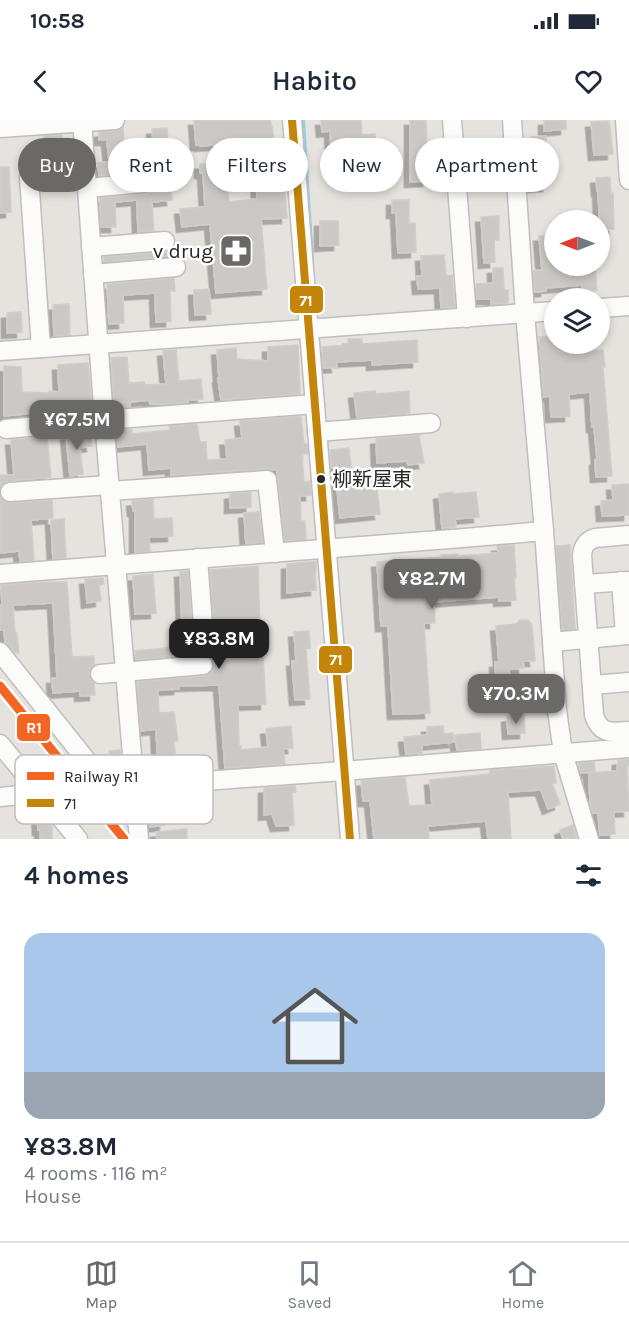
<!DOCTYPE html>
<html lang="en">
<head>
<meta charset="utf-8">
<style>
	body { margin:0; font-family:Karla,"Noto Sans JP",sans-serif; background:#f2f2f3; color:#1f2937; height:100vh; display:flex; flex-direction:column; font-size:22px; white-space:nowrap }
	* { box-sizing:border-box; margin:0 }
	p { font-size:20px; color:#747a83 }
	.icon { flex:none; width:33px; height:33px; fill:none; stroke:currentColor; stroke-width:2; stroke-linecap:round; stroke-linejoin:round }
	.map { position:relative; height:719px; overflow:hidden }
	.drawer { display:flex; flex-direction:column; background:#fff; flex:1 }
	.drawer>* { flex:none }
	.guide { position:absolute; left:18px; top:18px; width:594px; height:54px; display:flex; gap:12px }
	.needle { width:39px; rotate:270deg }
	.buttons { position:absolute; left:544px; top:90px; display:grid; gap:12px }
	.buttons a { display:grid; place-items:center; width:66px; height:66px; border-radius:50%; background:#fff; box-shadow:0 3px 9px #0003; font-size:30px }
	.price { position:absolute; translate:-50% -51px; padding:0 14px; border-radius:12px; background:#6a6968; color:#fff; font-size:20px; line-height:39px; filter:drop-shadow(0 2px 3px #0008) }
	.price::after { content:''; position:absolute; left:50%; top:36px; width:18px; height:14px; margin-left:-9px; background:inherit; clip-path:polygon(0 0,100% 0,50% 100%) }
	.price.on { background:#222; color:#fff }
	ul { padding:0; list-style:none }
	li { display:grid; align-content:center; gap:12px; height:318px; padding:0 24px }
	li+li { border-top:2px solid #e0e1e3 }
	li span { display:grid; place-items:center; height:186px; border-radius:18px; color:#555 }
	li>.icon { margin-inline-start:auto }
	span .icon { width:108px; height:108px; fill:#fffc; stroke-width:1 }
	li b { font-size:26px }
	h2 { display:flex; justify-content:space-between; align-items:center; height:72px; padding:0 24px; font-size:26px }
	.pill { padding:0 21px; border-radius:27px; background:#fff; box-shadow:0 3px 9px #0003; font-size:21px; line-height:54px }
	.pill.on { background:#6a6968; color:#fff }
	.status { display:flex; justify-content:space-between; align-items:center; height:42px; padding:0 30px; background:#fff; direction:ltr }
	.status svg { height:16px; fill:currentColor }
	header { display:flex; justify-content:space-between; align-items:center; height:78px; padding:0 24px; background:#fff; font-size:27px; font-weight:600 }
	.menu { display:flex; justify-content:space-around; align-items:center; height:84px; border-top:2px solid #e0e1e3; background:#fff; font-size:16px; color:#747a83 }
	.menu a { display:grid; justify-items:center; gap:3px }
	.menu .on { color:#6a6968 }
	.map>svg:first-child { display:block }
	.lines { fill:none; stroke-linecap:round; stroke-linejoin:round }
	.stream { stroke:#94cee5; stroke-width:4 }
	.building { fill:#cbc8c5; stroke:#d1ceca; stroke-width:1.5; filter:url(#shadow) }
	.minor-casing { stroke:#c0bebf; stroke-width:21 }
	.minor { stroke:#fbfbfa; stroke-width:18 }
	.bus-1-casing { stroke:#fff; stroke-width:12 }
	.bus-1 { stroke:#c3860a; stroke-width:8 }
	.rail-1-casing { stroke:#fff; stroke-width:14 }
	.rail-1 { stroke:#f26522; stroke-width:9 }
	.bus-dot { fill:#282828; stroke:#fff; stroke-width:2 }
	.labels { text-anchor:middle; stroke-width:5; stroke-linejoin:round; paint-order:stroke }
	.bus-label { font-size:20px; fill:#282828; stroke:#fff; text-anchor:start }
	.poi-label { font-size:21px; fill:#282828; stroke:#fff; text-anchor:end }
	.key { fill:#fff; stroke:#bebebe; stroke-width:1.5 }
	.key-label { font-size:16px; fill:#282828 }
	.line-badge { stroke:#fff; stroke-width:2 }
	.badge-label { font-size:16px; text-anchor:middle; font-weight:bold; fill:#fff }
</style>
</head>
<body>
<div class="status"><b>10:58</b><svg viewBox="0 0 49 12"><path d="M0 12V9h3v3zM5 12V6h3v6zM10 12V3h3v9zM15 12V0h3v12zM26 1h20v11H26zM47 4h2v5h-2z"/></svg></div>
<header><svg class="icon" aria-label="back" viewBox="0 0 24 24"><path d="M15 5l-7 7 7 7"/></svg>Habito<svg class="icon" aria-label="heart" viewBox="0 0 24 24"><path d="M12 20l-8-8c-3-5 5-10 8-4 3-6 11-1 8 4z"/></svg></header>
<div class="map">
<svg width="629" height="719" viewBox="0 0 629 719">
	<defs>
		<filter id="shadow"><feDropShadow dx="-5.5" dy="5.5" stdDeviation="0" flood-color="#0004"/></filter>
	</defs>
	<rect width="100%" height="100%" fill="#e6e2de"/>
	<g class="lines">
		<polyline class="stream" points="303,0 312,140"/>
	</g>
	<g class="building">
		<polygon points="194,0 270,0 273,11 275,40 281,40 282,61 284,61 287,98 261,99 267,169 216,173 210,104 182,107 180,89 205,87 203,53 200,53 200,44 215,43 215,57 227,56 229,82 257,79 256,57 254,57 253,22 200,26 200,25 196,25"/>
		<polygon points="321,0 361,0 362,15 375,14 377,47 332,50 330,11 322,12"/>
		<polygon points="410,0 426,0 428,61 410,62"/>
		<polygon points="544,0 566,0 566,9 544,11"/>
		<polygon points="609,1 613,34 594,35 591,2"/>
		<polygon points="123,7 125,41 164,38 166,63 170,62 172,80 152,82 154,111 138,112 137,80 115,82 116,107 101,107 100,78 144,74 150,72 153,67 154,63 152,57 147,53 142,52 99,56 98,43 109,42 107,20 99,20 99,12 116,11"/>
		<polygon points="167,8 169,33 154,35 152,9"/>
		<polygon points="62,15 63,24 58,24 59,47 41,48 40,28 45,28 44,16"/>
		<polygon points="546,16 548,37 545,37 548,66 533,67 531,46 534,46 531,17"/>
		<polygon points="0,47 9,47 11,92 0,93"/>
		<polygon points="610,57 611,73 613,73 614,109 600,110 598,71 597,71 596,58"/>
		<polygon points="392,80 409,80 409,103 415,103 416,132 398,133 396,93 392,93"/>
		<polygon points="499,96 499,120 494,120 495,142 484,143 481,97"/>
		<polygon points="320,101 338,101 339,125 320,126"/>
		<polygon points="555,114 555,146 595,146 597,170 582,172 582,165 546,168 546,171 535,172 533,151 542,150 539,116"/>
		<polygon points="176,123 177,135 104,142 104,137 166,132 172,130"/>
		<polygon points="444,135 446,156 452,155 455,187 441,188 440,168 418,169 417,156 422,156 421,136"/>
		<polygon points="493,148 503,148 504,170 508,170 508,183 491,184 491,179 477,179 476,164 493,163"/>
		<polygon points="174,158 175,171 170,171 171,201 156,202 155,173 123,175 124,203 109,204 107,164"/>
		<polygon points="209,169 211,194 195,195 194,170"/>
		<polygon points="69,184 70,215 54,216 53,185"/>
		<polygon points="21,192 22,212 7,213 7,193"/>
		<polygon points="555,216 555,224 571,224 572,232 603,230 605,247 603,247 612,356 596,357 595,340 597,339 594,307 592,307 590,272 569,274 570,296 551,297 550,276 544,277 539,217"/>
		<polygon points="348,219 362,219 362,224 417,220 418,242 372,245 372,240 336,242 337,247 323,248 322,227 349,225"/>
		<polygon points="298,225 300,274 221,280 218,258 219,258 217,230 236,228 237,239 268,241 268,227"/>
		<polygon points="176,230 179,261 201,259 203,279 188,280 188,282 168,284 150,284 149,280 130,282 130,287 114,288 111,238 127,237 129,263 144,262 145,265 166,264 163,231"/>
		<polygon points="88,243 92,290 63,291 63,288 45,290 45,292 4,296 4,246 21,247 22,272 49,273 49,271 59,272 58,245"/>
		<polygon points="375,271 376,274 409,271 410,293 357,298 354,273"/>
		<polygon points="301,296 304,324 307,324 308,334 302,334 304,362 310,361 311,375 300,376 301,401 305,401 306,420 285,421 277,350 266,349 171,355 171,348 149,350 147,324 118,327 116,310 132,309 132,314 170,310 169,306 197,304 200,322 206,322 207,340 227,339 225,320 242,318 240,301"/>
		<polygon points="90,313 92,326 80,328 83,354 70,356 66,315"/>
		<polygon points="419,315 424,343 408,345 407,341 377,343 376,319"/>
		<polygon points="47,317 51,357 9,361 3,363 0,367 0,355 14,355 11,320"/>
		<polygon points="349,328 352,355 375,353 380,394 340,398 335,348 331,348 330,330"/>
		<polygon points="629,364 629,395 602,396 601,381 613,380 612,365"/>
		<polygon points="251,372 251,387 230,388 230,374"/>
		<polygon points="453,372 453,374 476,372 479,397 455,399 456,407 442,408 439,374"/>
		<polygon points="0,377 5,382 10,383 52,380 53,398 31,400 34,440 20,441 19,431 0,433"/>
		<polygon points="153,379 154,399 172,398 173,416 149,417 150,432 135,433 135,391 133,391 132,381"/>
		<polygon points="259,392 263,423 246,424 244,393"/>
		<polygon points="64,399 66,438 53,439 51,400"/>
		<polygon points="514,425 516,458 514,458 516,480 499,481 499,477 434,482 435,503 424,503 430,593 393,594 388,506 381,506 377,442 441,437 441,435 458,434 458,436 498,433 497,426"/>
		<polygon points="570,425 575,509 562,510 556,426"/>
		<polygon points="316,441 316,451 315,451 316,470 287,473 287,444"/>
		<polygon points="258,446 261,537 263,537 266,584 238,585 239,626 241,626 241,630 268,627 266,609 291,606 293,628 283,629 285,644 225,648 219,565 179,566 179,569 158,570 159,593 174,592 178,621 174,621 176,645 158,646 156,609 141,611 137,562 205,556 209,554 213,550 214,543 212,539 208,535 202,534 136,540 135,531 186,526 185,506 182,506 180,452 188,451 192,506 193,511 199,515 204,516 210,514 213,509 214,505 210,450"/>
		<polygon points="153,454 156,493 135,494 133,456"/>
		<polygon points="103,458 104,464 99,465 101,481 87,483 85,459"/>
		<polygon points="40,462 67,462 72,537 94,536 94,544 90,549 89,554 91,560 94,563 95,575 80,576 80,571 53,573 52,558 57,558 53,483 13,485 15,513 17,513 19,533 16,533 5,522 4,510 0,510 0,485 2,485 1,465"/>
		<polygon points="520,500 528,500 532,505 535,541 523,541 524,548 509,549 510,560 496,561 495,542 499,542 496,506 516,504"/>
		<polygon points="309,511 310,528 306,528 310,579 295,580 292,541 296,541 294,512"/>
		<polygon points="524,595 525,613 508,614 507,597"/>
		<polygon points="443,606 444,614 453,613 454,622 422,625 422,633 406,634 404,617 427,615 427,607"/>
		<polygon points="480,613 481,629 457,630 455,615"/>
		<polygon points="120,630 122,655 112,655 109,631"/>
		<polygon points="629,639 629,646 627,646 629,691 614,692 615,714 600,715 598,693 593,693 590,683 589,653 617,651 618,640"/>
		<polygon points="594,642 595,652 581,653 578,643"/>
		<polygon points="554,646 556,663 552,663 560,684 548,689 541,670 508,672 511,719 488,719 486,701 428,706 429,719 374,719 370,681 363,681 361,661 405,657 409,686 432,685 430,660 490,654 490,650"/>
		<polygon points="295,666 296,672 292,672 294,705 276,706 272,694 264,695 264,668"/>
		<polygon points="163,684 165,705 150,707 148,685"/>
		<polygon points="37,694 43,694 52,704 52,719 40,719 40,710 38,710"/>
		<polygon points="573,705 577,719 563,719 560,710"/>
		<polygon points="187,709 187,719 157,719 156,712"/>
	</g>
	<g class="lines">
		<g class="minor-casing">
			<g id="minor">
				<polyline points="82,0 104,300 139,719"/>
				<polyline points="292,0 350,719"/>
				<polyline points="452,0 467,198"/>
				<polyline points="512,0 525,193 544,411 557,590 563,633 589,719"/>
				<polyline points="625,0 629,60"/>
				<polyline points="0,8 115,0"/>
				<polyline points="29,57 41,228"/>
				<polyline points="87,68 143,63"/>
				<polyline points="91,127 165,121"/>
				<polyline points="93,154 176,147"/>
				<polyline points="600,188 629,186"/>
				<polyline points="0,231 555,191"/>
				<polyline points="6,309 104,300 315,284"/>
				<polyline points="317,312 431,303"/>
				<polyline points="110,371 267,360 275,433"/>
				<polyline points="10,372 109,365"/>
				<path d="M629 415 595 418C586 421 583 426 582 435L594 595C600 615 612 612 629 611"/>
				<polyline points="198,438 203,505"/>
				<path d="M0 454C182 441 363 427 544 411"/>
				<polyline points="621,461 625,515"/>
				<polyline points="584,464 629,461"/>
				<polyline points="552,522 629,515"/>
				<polyline points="0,532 107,666 138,703"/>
				<polyline points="100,554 203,545"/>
				<polyline points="592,565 629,562"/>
				<polyline points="0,624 78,719"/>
				<polyline points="0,677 107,666 134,666 343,651 629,628"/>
			</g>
		</g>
		<use href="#minor" class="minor"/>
		<g class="bus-1-casing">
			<polyline id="bus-1" points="292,0 350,719"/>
		</g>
		<use href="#bus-1" class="bus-1"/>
		<g class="rail-1-casing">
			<polyline id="rail-1" points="0,566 124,719"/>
		</g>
		<use href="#rail-1" class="rail-1"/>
	</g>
	<defs>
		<g id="pharmacy-square" transform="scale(1.725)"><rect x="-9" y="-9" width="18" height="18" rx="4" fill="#6a6968" stroke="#fff"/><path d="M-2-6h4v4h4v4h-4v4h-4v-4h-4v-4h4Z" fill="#fff"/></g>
	</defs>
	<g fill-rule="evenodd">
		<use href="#pharmacy-square" x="236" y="131"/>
	</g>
	<circle class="bus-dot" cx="321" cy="359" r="5"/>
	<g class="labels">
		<g class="bus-label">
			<text x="332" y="366">柳新屋東</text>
		</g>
		<g class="poi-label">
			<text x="213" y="138">v drug</text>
		</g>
	</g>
	<rect x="15" y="635" width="198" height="69" rx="9" class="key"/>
	<rect x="27" y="652" width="27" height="8" fill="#f26522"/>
	<rect x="27" y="679" width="27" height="8" fill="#c3860a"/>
	<g class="key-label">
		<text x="64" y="662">Railway R1</text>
		<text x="64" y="689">71</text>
	</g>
	<g class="line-badge">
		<rect x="289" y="165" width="35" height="29" rx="6" fill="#c3860a"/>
		<rect x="318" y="525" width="35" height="29" rx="6" fill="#c3860a"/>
		<rect x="16" y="593" width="35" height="29" rx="6" fill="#f26522"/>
	</g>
	<g class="badge-label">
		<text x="306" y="186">71</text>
		<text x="336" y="545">71</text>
		<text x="34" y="613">R1</text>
	</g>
</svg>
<div class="buttons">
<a><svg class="needle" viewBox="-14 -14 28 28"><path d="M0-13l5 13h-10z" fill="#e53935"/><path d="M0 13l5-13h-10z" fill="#747a83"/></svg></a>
<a><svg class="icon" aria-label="layers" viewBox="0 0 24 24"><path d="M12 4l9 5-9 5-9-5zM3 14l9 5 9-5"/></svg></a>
</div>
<b class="price" style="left:77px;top:331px">¥67.5M</b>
<b class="price" style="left:432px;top:490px">¥82.7M</b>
<b class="price on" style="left:219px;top:550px">¥83.8M</b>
<b class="price" style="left:516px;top:605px">¥70.3M</b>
<div class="guide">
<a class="pill on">Buy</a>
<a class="pill">Rent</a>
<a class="pill">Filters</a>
<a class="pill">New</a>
<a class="pill">Apartment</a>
</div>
</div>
<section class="drawer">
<h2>4 homes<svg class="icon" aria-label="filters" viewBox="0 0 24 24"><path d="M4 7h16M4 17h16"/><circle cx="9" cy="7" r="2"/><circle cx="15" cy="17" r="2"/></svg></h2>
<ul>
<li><span style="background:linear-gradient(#a9c7e8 75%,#9aa5b1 0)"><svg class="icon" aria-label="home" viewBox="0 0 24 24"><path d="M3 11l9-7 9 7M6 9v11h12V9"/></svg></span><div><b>¥83.8M</b><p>4 rooms · 116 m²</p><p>House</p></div></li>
</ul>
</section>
<nav class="menu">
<a class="on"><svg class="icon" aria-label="map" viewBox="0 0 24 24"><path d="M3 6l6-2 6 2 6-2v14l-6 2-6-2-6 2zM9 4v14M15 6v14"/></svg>Map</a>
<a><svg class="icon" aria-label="saved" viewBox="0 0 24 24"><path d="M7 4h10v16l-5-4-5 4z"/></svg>Saved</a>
<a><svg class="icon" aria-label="home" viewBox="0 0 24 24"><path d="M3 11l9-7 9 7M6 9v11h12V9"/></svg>Home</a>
</nav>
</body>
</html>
